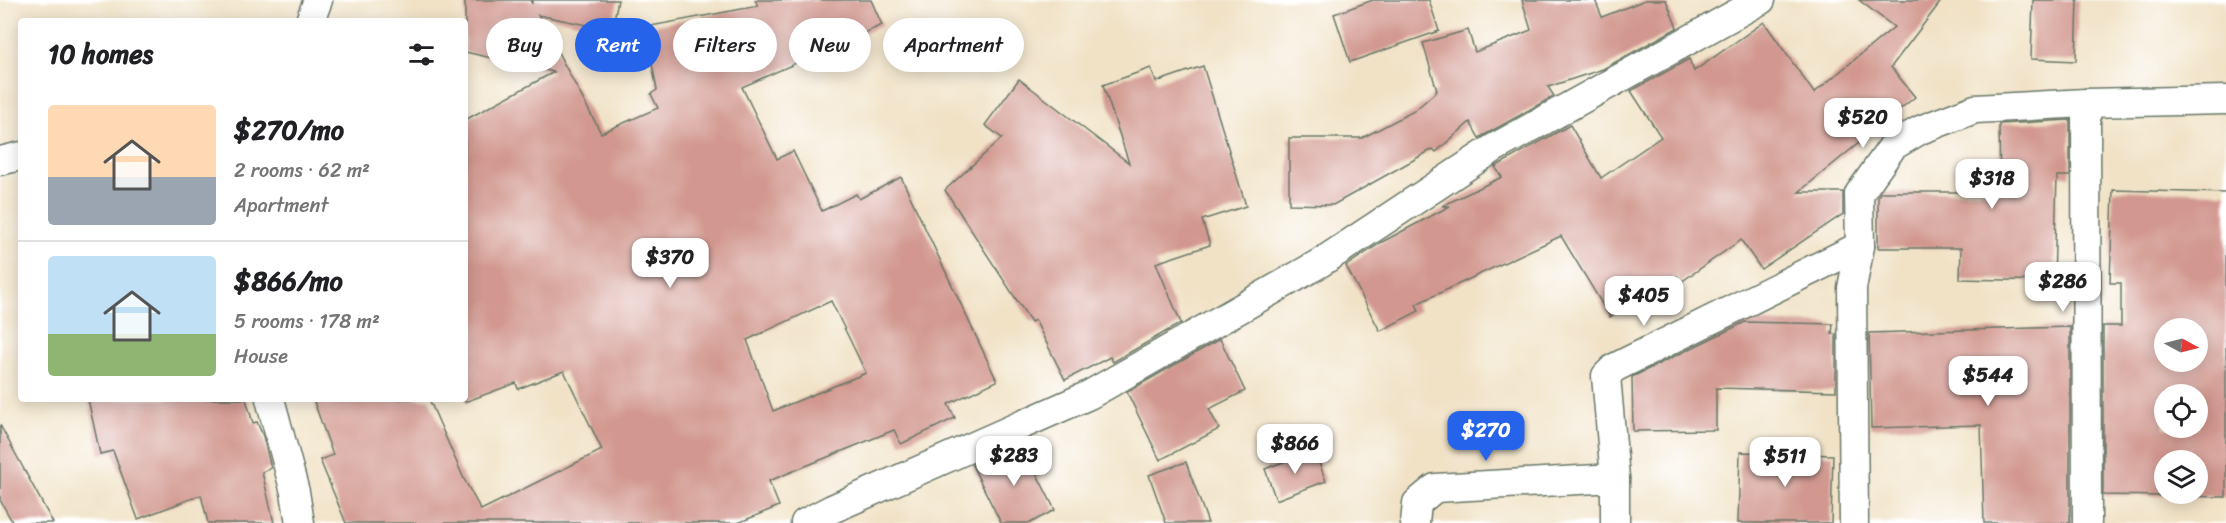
<!DOCTYPE html>
<html lang="en">
<head>
<meta charset="utf-8">
<style>
	body { margin:0; font-family:Sriracha,sans-serif; background:#f6f6f6; color:#202124; height:100vh; display:flex; flex-direction:column; font-size:22px; white-space:nowrap }
	* { box-sizing:border-box; margin:0 }
	p { font-size:20px; color:#757577 }
	.icon { flex:none; width:33px; height:33px; fill:none; stroke:currentColor; stroke-width:2; stroke-linecap:round; stroke-linejoin:round }
	.map { position:relative; flex:1; overflow:hidden }
	.side { position:absolute; left:18px; top:18px; width:450px; height:384px; display:flex; flex-direction:column; background:#fff; border-radius:6px; box-shadow:0 3px 15px #0003 }
	.side>* { flex:none }
	.top-card { position:absolute; left:486px; top:18px; width:570px; height:54px; display:flex; gap:12px }
	.needle { width:39px; rotate:97deg }
	.buttons { position:absolute; left:2154px; top:318px; display:grid; gap:12px }
	.buttons a { display:grid; place-items:center; width:54px; height:54px; border-radius:50%; background:#fff; box-shadow:0 3px 15px #0003; font-size:30px }
	.price { position:absolute; translate:-50% -51px; padding:0 14px; border-radius:12px; background:#fff; color:#222; font-size:20px; line-height:39px; filter:drop-shadow(0 2px 3px #0008) }
	.price::after { content:''; position:absolute; left:50%; top:36px; width:18px; height:14px; margin-left:-9px; background:inherit; clip-path:polygon(0 0,100% 0,50% 100%) }
	.price.selected { background:#2563eb; color:#fff }
	ul { padding:0; list-style:none }
	li { display:flex; align-items:center; gap:18px; height:150px; padding:0 30px }
	li+li { border-top:2px solid #e0e0e0 }
	li span { display:grid; place-items:center; flex:none; width:168px; height:120px; border-radius:6px; color:#555 }
	li>.icon { margin-inline-start:auto }
	span .icon { width:72px; height:72px; fill:#fffc; stroke-width:1 }
	li b { font-size:26px }
	h2 { display:flex; justify-content:space-between; align-items:center; height:72px; padding:0 30px; font-size:26px }
	.pill { padding:0 21px; border-radius:27px; background:#fff; box-shadow:0 3px 15px #0003; font-size:21px; line-height:54px }
	.pill.selected { background:#2563eb; color:#fff }
	.map>svg:first-child { display:block }
	.building { fill:#d2988f; fill-rule:evenodd }
	.lines { fill:none; stroke-linecap:round; stroke-linejoin:round }
	.minor-casing { stroke:#687767; stroke-width:31 }
	.minor { stroke:#fff; stroke-width:28 }
</style>
</head>
<body>
<div class="map">
<svg width="2226" height="523" viewBox="0 0 2226 523">
	<rect width="100%" height="100%" fill="#fff"/>
	<filter id="ink" filterUnits="userSpaceOnUse"><feTurbulence type="fractalNoise" baseFrequency=".0167" numOctaves="2"/><feDisplacementMap in="SourceGraphic" scale="12" xChannelSelector="R" yChannelSelector="G"/><feConvolveMatrix kernelMatrix="1 2 1 2 8 2 1 2 1" color-interpolation-filters="sRGB"/></filter>
	<filter id="wash" filterUnits="userSpaceOnUse"><feTurbulence type="fractalNoise" baseFrequency=".008" numOctaves="4" result="noise"/><feDisplacementMap in="SourceGraphic" scale="24" xChannelSelector="R" yChannelSelector="G"/><feGaussianBlur stdDeviation="1.35" result="paint"/><feColorMatrix in="noise" values="0 0 0 0 0 0 0 0 0 0 0 0 0 0 0 0 0 1.4 0 .05"/><feComposite in="paint" operator="in"/></filter>
	<g filter="url(#wash)">
		<rect width="100%" height="100%" fill="#f1e2c6"/>
		<g id="blocks">
			<g class="building">
				<path d="M465 0H530L532 4V0H618L612 30 538 15 601 133 658 108 651 94 657 90 645 27 758 6 755 0H871L882 25 742 87 777 159 793 151 822 211 856 194 859 199 901 177 997 381 948 404 955 418 901 444 894 430 769 481 779 506 738 523H346L320 460 333 455 313 399H429L464 479 481 510 602 450 564 371 518 389 516 383 465 402V120L554 72 465 52ZM831 301 866 373 773 411 747 340Z"/>
				<polygon points="1373,0 1429,0 1439,31 1350,62 1334,14"/>
				<polygon points="1522,0 1595,0 1602,17 1645,0 1666,0 1677,28 1603,69 1548,87 1554,96 1479,138 1470,122 1436,152 1433,149 1333,205 1289,204 1289,138 1362,138 1414,111 1437,91 1423,43 1468,30 1475,52 1531,30"/>
				<polygon points="1859,0 1942,0 1891,67 1915,97 1799,192 1843,192 1843,214 1761,269 1741,240 1681,282 1677,276 1610,317 1561,236 1416,304 1419,311 1380,331 1346,266 1382,242 1450,206 1442,206 1502,177 1495,167 1570,125 1601,178 1661,137 1631,91 1689,59 1694,71 1764,22 1814,93 1894,27"/>
				<polygon points="2033,0 2078,0 2076,61 2031,59"/>
				<polygon points="1203,66 1246,206 1202,220 1210,245 1156,263 1181,323 1113,362 1110,357 1065,380 1035,320 1031,322 945,190 1002,138 985,125 1019,79 1129,163 1103,85 1151,68 1156,82"/>
				<polygon points="2070,120 2070,176 2057,176 2054,281 1960,279 1961,248 1878,248 1878,196 1881,192 2000,192 1999,124"/>
				<path d="M2113 190 2226 193V497L2103 495V326H2121V283H2110ZM2164 328H2198V362H2164ZM2164 394H2198V428H2164ZM2164 460H2198V494H2164Z"/>
				<polygon points="1745,322 1833,324 1832,334 1836,334 1836,391 1716,388 1716,430 1633,431 1632,377"/>
				<polygon points="2070,327 2070,523 1984,523 1981,425 1871,428 1869,333"/>
				<polygon points="1220,339 1245,391 1209,409 1219,429 1160,460 1127,392"/>
				<polygon points="88,399 246,399 253,423 257,422 263,436 271,468 262,472 274,523 208,523 201,495 138,519 113,451 100,454"/>
				<polygon points="0,425 53,523 13,523 0,500"/>
				<polygon points="1021,443 1055,510 1030,523 1001,523 972,465"/>
				<polygon points="1314,450 1326,481 1276,500 1265,469"/>
				<polygon points="1740,452 1833,455 1831,523 1738,523"/>
				<polygon points="1186,462 1208,523 1166,523 1149,475"/>
			</g>
		</g>
	</g>
	<g filter="url(#ink)">
		<use href="#blocks" fill-opacity="0" stroke="#687767" stroke-width="1.5"/>
		<g class="lines">
			<g class="minor-casing">
				<g id="minor">
					<polyline points="310,21 318,0"/>
					<polyline points="2086,103 2087,523"/>
					<polyline points="0,161 21,156"/>
					<polyline points="270,399 295,492 300,523"/>
					<polyline points="805,523 832,509 1089,395 1320,263 1494,148 1761,0"/>
					<polyline points="1415,523 1417,503 1435,488 1615,478"/>
					<polyline points="1615,523 1615,478 1606,376 1614,368 1860,246"/>
					<polyline points="1854,523 1852,288 1860,246 1859,194 1893,146 1920,130 1975,109 2086,103 2226,100"/>
				</g>
			</g>
			<use href="#minor" class="minor"/>
		</g>
	</g>
</svg>
<div class="buttons">
<a><svg class="needle" viewBox="-14 -14 28 28"><path d="M0-13l5 13h-10z" fill="#e53935"/><path d="M0 13l5-13h-10z" fill="#757577"/></svg></a>
<a><svg class="icon" aria-label="locate" viewBox="0 0 24 24"><circle cx="12" cy="12" r="6"/><path d="M12 2v4M12 18v4M2 12h4M18 12h4"/></svg></a>
<a><svg class="icon" aria-label="layers" viewBox="0 0 24 24"><path d="M12 4l9 5-9 5-9-5zM3 14l9 5 9-5"/></svg></a>
</div>
<b class="price" style="left:1863px;top:149px">$520</b>
<b class="price" style="left:1992px;top:210px">$318</b>
<b class="price" style="left:670px;top:289px">$370</b>
<b class="price" style="left:2063px;top:313px">$286</b>
<b class="price" style="left:1644px;top:327px">$405</b>
<b class="price" style="left:1988px;top:407px">$544</b>
<b class="price selected" style="left:1486px;top:462px">$270</b>
<b class="price" style="left:1295px;top:475px">$866</b>
<b class="price" style="left:1014px;top:487px">$283</b>
<b class="price" style="left:1785px;top:488px">$511</b>
<div class="top-card">
<a class="pill">Buy</a>
<a class="pill selected">Rent</a>
<a class="pill">Filters</a>
<a class="pill">New</a>
<a class="pill">Apartment</a>
</div>
<section class="side">
<h2>10 homes<svg class="icon" aria-label="filters" viewBox="0 0 24 24"><path d="M4 7h16M4 17h16"/><circle cx="9" cy="7" r="2"/><circle cx="15" cy="17" r="2"/></svg></h2>
<ul>
<li><span style="background:linear-gradient(#ffd9b3 60%,#9aa5b1 0)"><svg class="icon" aria-label="home" viewBox="0 0 24 24"><path d="M3 11l9-7 9 7M6 9v11h12V9"/></svg></span><div><b>$270/mo</b><p>2 rooms · 62 m²</p><p>Apartment</p></div></li>
<li><span style="background:linear-gradient(#bfe0f5 65%,#8fb573 0)"><svg class="icon" aria-label="home" viewBox="0 0 24 24"><path d="M3 11l9-7 9 7M6 9v11h12V9"/></svg></span><div><b>$866/mo</b><p>5 rooms · 178 m²</p><p>House</p></div></li>
</ul>
</section>
</div>
</body>
</html>
